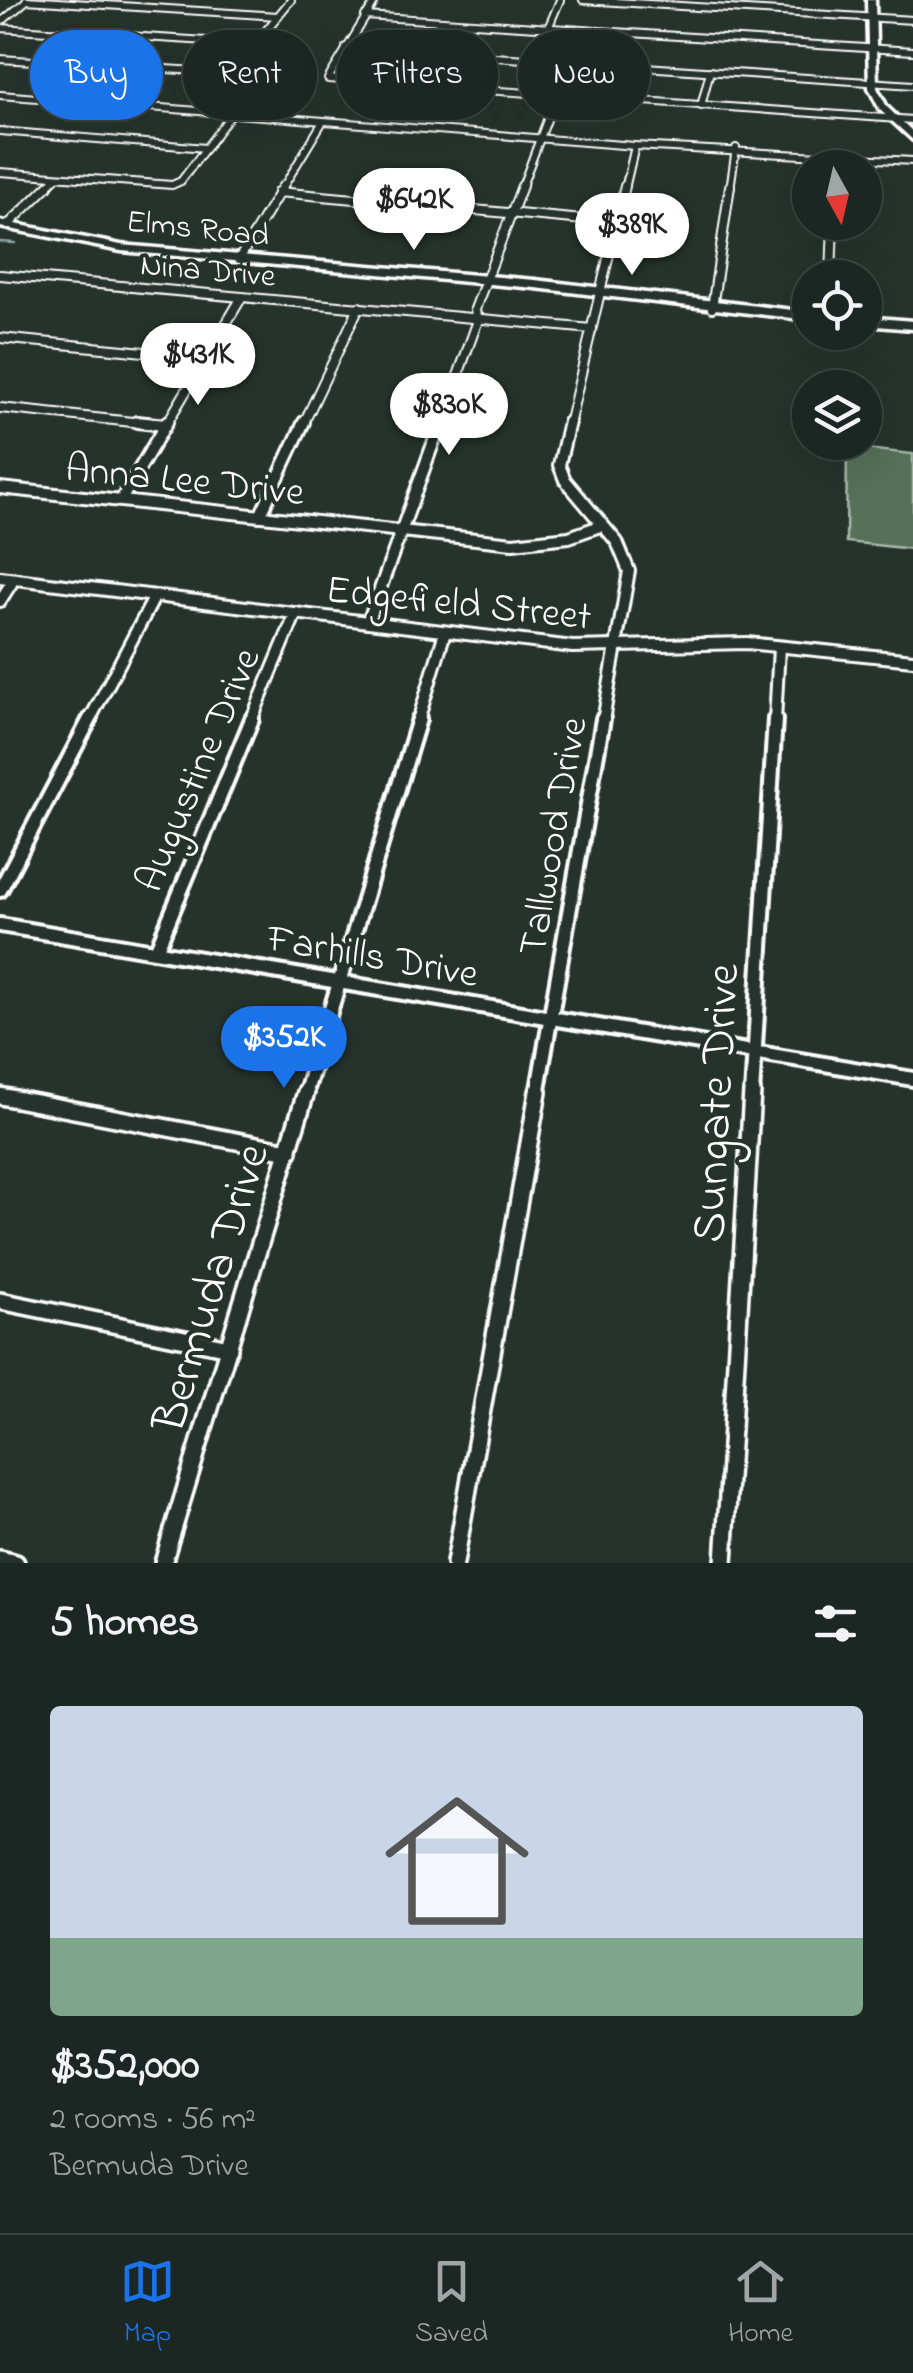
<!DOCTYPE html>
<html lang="en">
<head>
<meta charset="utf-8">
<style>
	body { margin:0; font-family:"Indie Flower",sans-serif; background:#29322f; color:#f1f3f6; height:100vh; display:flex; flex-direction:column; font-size:38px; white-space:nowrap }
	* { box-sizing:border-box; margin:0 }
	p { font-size:32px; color:#a0a5a5 }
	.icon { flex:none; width:55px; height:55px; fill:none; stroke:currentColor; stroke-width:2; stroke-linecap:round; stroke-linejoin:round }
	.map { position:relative; height:1563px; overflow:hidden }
	.side { display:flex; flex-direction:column; background:#1c2622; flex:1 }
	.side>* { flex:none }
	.banner { position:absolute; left:30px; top:30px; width:855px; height:90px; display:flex; gap:20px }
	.needle { width:65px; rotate:172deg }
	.buttons { position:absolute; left:792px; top:150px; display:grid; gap:20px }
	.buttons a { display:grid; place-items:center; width:90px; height:90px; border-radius:50%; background:#1c2622; box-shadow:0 10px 40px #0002,0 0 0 2px #3a4340; font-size:50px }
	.price { position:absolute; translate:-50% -85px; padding:0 22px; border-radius:35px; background:#fff; color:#222; font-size:32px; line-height:65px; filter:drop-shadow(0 2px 5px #0008) }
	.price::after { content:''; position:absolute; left:50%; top:60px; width:30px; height:22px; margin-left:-15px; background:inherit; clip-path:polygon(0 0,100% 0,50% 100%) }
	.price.selected { background:#1a73e8; color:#fff }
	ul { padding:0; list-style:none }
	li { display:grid; align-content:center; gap:20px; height:530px; padding:0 50px }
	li+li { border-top:2px solid #3a4340 }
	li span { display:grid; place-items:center; height:310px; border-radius:10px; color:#555 }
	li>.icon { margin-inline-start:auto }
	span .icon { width:180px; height:180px; fill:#fffc; stroke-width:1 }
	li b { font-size:42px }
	h2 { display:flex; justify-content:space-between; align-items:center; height:120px; padding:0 50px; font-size:42px }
	.pill { padding:0 35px; border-radius:45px; background:#1c2622; box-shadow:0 10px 40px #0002,0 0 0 2px #3a4340; font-size:35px; line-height:90px }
	.pill.selected { background:#1a73e8; color:#fff }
	.menu { display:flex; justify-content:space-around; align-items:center; height:140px; border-top:2px solid #3a4340; background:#1c2622; font-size:28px; color:#a0a5a5 }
	.menu a { display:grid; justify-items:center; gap:5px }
	.menu .selected { color:#1a73e8 }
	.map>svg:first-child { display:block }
	.green { fill:#567158; stroke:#aab8ac; stroke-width:2.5 }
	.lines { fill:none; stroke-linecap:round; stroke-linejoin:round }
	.stream { stroke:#8fa3a6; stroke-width:2.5 }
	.minor-far4-casing { stroke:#fff; stroke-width:10 }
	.minor-far3-casing { stroke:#fff; stroke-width:12 }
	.minor-far2-casing { stroke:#fff; stroke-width:16 }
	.minor-far1-casing { stroke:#fff; stroke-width:20 }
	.minor-casing { stroke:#fff; stroke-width:22 }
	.tertiary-casing { stroke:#fff; stroke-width:7 }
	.secondary-casing { stroke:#fff; stroke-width:7 }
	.minor-far4 { stroke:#26332d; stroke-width:6 }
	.minor-far3 { stroke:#26332d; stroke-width:8 }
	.minor-far2 { stroke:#26332d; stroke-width:10 }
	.minor-far1 { stroke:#26332d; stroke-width:12 }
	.minor { stroke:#26332d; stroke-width:15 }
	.tertiary { fill:#26332d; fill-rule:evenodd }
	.secondary { fill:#26332d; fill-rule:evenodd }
	.labels { text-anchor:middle; stroke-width:8; stroke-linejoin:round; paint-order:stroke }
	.far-street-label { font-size:32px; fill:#fff; stroke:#26332d }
	.street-label { font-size:40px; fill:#fff; stroke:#26332d }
	.near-street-label { font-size:48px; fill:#fff; stroke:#26332d }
</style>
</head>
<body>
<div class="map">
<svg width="913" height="1563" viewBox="0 0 913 1563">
	<rect width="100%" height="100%" fill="#26332d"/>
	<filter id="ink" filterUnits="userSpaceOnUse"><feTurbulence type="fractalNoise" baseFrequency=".01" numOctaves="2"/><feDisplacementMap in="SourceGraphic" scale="20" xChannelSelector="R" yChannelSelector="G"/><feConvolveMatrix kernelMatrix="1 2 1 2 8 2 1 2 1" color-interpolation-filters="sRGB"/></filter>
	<g filter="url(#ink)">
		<polygon class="green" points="847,447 913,454 913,549 846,542"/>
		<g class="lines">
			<polyline class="stream" points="0,242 15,243"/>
			<g class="minor-far4-casing">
				<g id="minor-far4">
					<polyline points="26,0 278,16"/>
					<polyline points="376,0 328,79 913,120"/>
					<polyline points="583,0 913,20"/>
					<polyline points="365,16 913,51"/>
					<polyline points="0,23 27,0"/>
					<polyline points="0,28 255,44"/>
					<polyline points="346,47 913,85"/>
					<polyline points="0,59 231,73 291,0"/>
					<polyline points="535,59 560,0"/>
					<polyline points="446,88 464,55"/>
					<polyline points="0,95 635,146 913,161"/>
					<polyline points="701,106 710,71"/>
					<polyline points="0,131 206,148"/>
					<polyline points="0,172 172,185 181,181 230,116"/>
					<polyline points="45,189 57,177"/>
					<polyline points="282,189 322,123"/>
					<polyline points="401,189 409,175"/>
					<polyline points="521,189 556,96"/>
					<polyline points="625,189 635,146"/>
					<polyline points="730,189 736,148"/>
				</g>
			</g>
			<g class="minor-far3-casing">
				<g id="minor-far3">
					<polyline points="278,192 616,223"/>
					<polyline points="393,203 403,186"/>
					<polyline points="8,225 48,186"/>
					<polyline points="239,259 283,186"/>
					<polyline points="0,275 592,329"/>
					<polyline points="831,278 833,222"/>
					<polyline points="712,308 730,186"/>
					<polyline points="0,338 206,358"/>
					<polyline points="0,408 161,425"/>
					<polyline points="166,425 242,297"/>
					<polyline points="303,425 359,307"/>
					<polyline points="440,425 477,323 475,309 522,186"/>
					<polyline points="569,425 625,186"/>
				</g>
			</g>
			<g class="minor-far2-casing">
				<g id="minor-far2">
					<polyline points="137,422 165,425"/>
					<polyline points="569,422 559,465 565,480 617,542 629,571 603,721"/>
					<polyline points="0,488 513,543 569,537 600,526"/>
					<polyline points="121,500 167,422"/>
					<polyline points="260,516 304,422"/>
					<polyline points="0,577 573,647 747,643 913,660"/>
					<polyline points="0,601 14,579"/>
					<polyline points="368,622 441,422"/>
					<polyline points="89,721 155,596"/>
					<polyline points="251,721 296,613"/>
					<polyline points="418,721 445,632"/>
					<polyline points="775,721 779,647"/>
				</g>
			</g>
			<g class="minor-far1-casing">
				<g id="minor-far1">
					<polyline points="0,890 90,719"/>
					<polyline points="0,925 913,1079"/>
					<polyline points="156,951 252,719"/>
					<polyline points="305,1095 419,719"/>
					<polyline points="537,1095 603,719"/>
					<polyline points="752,1095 775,719"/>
				</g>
			</g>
			<g class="minor-casing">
				<g id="minor">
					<polyline points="0,1096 289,1151"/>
					<polyline points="0,1301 229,1348"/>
					<polyline points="0,1559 16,1563"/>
					<polyline points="163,1563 306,1092"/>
					<polyline points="455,1563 538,1092"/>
					<polyline points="724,1563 752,1092"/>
				</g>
			</g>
			<g class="tertiary-casing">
				<polygon id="tertiary" points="867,0 875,0 877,88 887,107 913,132 913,140 880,110 869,88"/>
			</g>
			<g class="secondary-casing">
				<g id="secondary">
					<polygon points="0,221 121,245 535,280 810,312 810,320 535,288 121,251 0,227"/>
					<polygon points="865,317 913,321 913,329 865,325"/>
				</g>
			</g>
			<use href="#minor-far4" class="minor-far4"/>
			<use href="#minor-far3" class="minor-far3"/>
			<use href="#minor-far2" class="minor-far2"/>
			<use href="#minor-far1" class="minor-far1"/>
			<use href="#minor" class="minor"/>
			<use href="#tertiary" class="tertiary"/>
			<use href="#secondary" class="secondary"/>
		</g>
	</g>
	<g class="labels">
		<g class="far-street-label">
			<text transform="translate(198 227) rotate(6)" y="11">Elms Road</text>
			<text transform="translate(208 269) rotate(5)" y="11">Nina Drive</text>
		</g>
		<g class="street-label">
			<text transform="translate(185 478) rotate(6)" y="14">Anna Lee Drive</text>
			<text transform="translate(459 601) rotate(6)" y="14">Edgefield Street</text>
			<text transform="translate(196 769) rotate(-67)" y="14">Augustine Drive</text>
			<text transform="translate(551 836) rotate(-80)" y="14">Tallwood Drive</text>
			<text transform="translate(373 954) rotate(10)" y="14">Farhills Drive</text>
		</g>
		<g class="near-street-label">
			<text transform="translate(713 1103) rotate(-87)" y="17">Sungate Drive</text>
			<text transform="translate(208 1287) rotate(-73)" y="17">Bermuda Drive</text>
		</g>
	</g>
</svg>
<div class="buttons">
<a><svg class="needle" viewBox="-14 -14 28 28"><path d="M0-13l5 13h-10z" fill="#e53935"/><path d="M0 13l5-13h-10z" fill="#a0a5a5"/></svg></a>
<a><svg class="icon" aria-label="locate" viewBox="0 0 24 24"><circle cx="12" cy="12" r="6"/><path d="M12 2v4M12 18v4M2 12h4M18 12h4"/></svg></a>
<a><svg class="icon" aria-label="layers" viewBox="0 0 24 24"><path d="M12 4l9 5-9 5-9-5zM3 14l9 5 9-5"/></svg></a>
</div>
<b class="price" style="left:414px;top:253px">$642K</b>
<b class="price" style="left:632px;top:278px">$389K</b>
<b class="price" style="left:198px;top:408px">$431K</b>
<b class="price" style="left:449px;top:458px">$830K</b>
<b class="price selected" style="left:284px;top:1091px">$352K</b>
<div class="banner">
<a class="pill selected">Buy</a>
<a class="pill">Rent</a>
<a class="pill">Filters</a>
<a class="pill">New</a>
</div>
</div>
<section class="side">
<h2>5 homes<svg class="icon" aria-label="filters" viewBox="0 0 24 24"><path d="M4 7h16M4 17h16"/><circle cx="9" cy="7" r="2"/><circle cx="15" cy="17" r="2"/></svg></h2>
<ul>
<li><span style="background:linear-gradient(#c9d6e8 75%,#7fa58c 0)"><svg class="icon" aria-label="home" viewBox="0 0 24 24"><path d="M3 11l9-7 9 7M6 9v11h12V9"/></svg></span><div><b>$352,000</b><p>2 rooms · 56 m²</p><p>Bermuda Drive</p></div></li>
</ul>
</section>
<nav class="menu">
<a class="selected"><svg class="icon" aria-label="map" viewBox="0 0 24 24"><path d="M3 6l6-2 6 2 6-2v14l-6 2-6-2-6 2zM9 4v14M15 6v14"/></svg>Map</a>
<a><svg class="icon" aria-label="saved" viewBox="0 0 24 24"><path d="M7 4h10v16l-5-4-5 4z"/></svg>Saved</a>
<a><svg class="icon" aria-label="home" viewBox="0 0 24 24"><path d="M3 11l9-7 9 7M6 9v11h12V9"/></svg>Home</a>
</nav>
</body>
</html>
